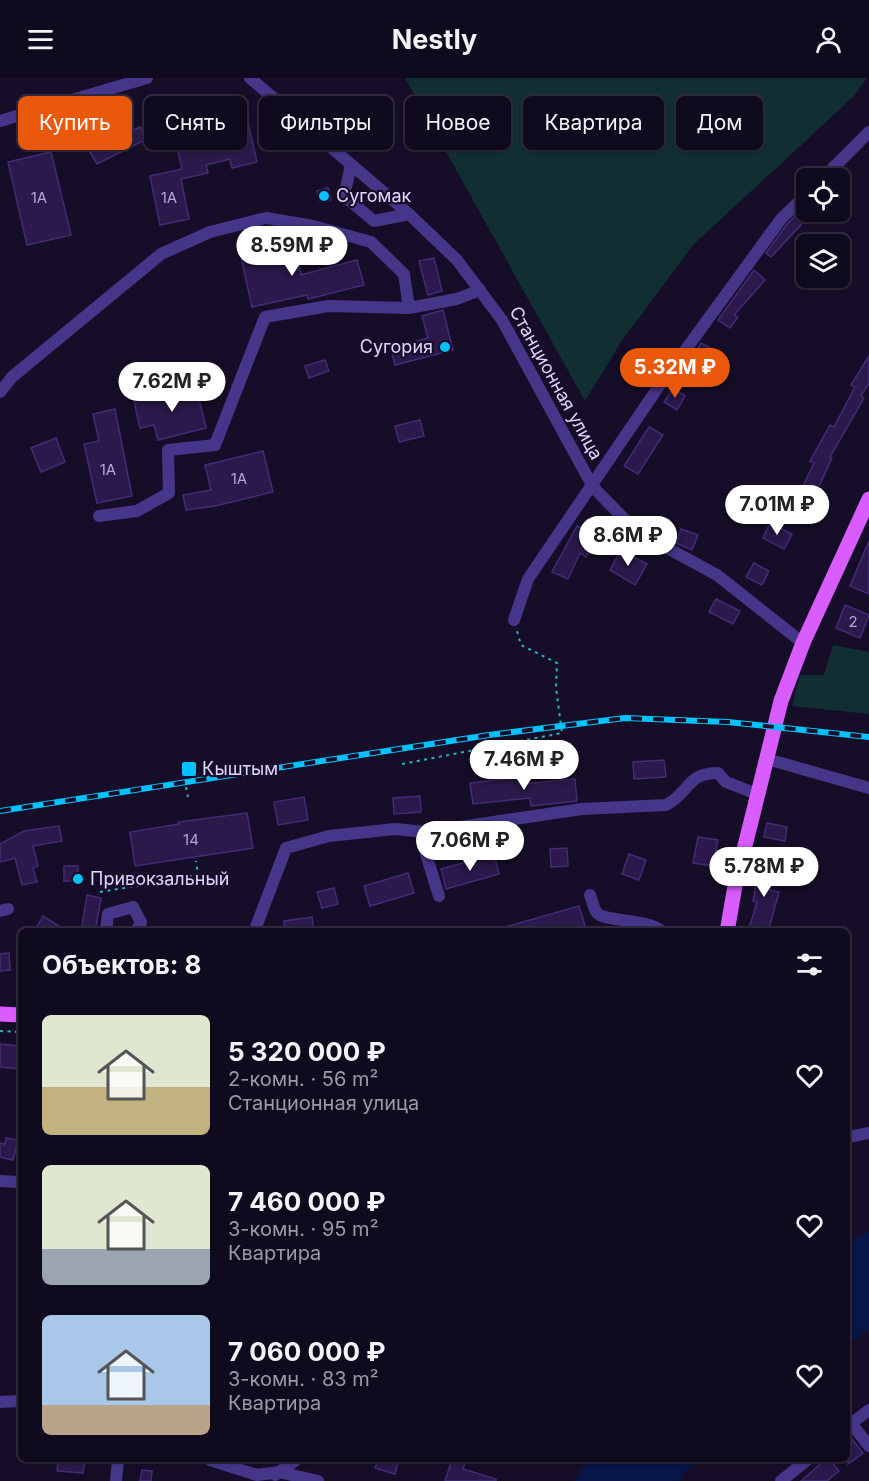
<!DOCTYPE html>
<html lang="ru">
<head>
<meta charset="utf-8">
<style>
	body { margin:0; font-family:Inter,sans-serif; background:#191327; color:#f1f3f6; height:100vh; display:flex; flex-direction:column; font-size:22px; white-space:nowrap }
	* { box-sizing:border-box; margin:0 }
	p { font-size:20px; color:#9c9aa4 }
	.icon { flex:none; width:33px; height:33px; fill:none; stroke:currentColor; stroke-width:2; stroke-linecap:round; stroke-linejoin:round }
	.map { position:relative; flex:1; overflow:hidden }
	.drawer { position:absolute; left:18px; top:850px; width:832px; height:534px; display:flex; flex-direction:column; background:#100a1e; border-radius:9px; box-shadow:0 2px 4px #0004,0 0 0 2px #302b3c }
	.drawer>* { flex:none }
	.hud { position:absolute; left:18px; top:18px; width:834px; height:54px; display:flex; gap:12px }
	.tools { position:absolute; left:796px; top:90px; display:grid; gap:12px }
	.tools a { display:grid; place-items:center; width:54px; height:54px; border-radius:9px; background:#100a1e; box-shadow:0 2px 4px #0004,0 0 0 2px #302b3c; font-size:30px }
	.price { position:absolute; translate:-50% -51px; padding:0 14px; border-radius:21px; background:#fff; color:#222; font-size:20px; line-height:39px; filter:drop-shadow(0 2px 3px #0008) }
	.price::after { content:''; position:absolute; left:50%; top:36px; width:18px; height:14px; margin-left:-9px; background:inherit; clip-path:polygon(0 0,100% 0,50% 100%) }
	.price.current { background:#ea580c; color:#fff }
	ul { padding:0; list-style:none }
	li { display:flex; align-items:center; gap:18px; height:150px; padding:0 24px }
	li span { display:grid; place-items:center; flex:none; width:168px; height:120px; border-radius:9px; color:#555 }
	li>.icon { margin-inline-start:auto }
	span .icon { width:72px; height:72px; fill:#fffc; stroke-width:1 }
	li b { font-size:26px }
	h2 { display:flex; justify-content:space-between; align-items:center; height:72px; padding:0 24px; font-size:26px }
	.tag { padding:0 21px; border-radius:9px; background:#100a1e; box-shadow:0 2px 4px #0004,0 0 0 2px #302b3c; font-size:21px; line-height:54px }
	.tag.current { background:#ea580c; color:#fff }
	header { display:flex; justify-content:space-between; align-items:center; height:78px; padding:0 24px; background:#100a1e; font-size:27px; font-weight:700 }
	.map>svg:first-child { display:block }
	.green { fill:#112f33 }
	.water { fill:#071648 }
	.building { fill:#2a194a; stroke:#442a78; stroke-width:1.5 }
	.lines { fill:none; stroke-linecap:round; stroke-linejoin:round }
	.path { stroke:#28b4c0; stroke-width:2; stroke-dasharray:3 4.5; stroke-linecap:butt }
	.minor { stroke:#45368a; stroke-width:12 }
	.major { stroke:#d95cff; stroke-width:15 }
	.rail-casing { stroke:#01c2ff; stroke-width:6 }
	.rail { stroke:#160e28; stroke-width:4; stroke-dasharray:11; stroke-linecap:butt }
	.poi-dot { fill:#01c2ff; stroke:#160e28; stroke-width:2 }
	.labels { text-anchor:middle; stroke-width:4.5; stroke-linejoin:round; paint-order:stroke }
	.number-label { font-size:15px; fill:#b2a6d2 }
	.poi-label { font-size:18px; fill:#e0d5ff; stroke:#160e28; text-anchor:start }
	.street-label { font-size:18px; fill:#e0d5ff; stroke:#160e28 }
</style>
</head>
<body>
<header><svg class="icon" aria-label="menu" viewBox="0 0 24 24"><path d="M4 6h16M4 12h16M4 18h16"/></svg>Nestly<svg class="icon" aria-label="person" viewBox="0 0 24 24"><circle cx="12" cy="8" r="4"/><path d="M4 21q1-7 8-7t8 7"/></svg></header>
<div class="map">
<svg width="869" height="1403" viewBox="0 0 869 1403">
	<rect width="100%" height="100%" fill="#160e28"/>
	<g class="green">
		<polygon points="405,0 867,0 854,18 693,167 621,264 585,323"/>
		<polygon points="833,567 869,574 869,636 792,628 800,597 824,597"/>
	</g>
	<g class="water">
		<polygon points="869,1154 869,1252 848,1265 848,1165"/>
		<polygon points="588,1382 698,1382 682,1396 679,1403 574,1403"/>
	</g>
	<g class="building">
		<polygon points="245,31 257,84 232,90 230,81 206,87 208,95 181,101 189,141 160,147 150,98 182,91 176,65 225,54 221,36"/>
		<polygon points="140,49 147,61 97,86 90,74"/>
		<polygon points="51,74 71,157 27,167 8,84"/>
		<polygon points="328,110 331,122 320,124 317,113"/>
		<polygon points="807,127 807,134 813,134 771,179 766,175 787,146"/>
		<polygon points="265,164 269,183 297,177 301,197 357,182 364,207 308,221 307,217 252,229 239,170"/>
		<polygon points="434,180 442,213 428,217 419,183"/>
		<polygon points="754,192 765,202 734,237 738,239 730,250 718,242"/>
		<polygon points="443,232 453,272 395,287 391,270 428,260 422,238"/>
		<polygon points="701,265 721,276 713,288 694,277"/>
		<polygon points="869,278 869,305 861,318 864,320 830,379 832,380 808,432 795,425 814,385 810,383 830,347 834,349 855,309 851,307"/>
		<polygon points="325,282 329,293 309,300 305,288"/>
		<polygon points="196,308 206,350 158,362 154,347 140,350 134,323"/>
		<polygon points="673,310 685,318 677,332 664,324"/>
		<polygon points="115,331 132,418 97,425 84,366 99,363 93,336"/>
		<polygon points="420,342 424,358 399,364 395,348"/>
		<polygon points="649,349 663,357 638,396 624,388"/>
		<polygon points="56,360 65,384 41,394 31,370"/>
		<polygon points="263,373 273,414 215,428 186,432 183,417 211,412 205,387"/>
		<polygon points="770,445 792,456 784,471 763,460"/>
		<polygon points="577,448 597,459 586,479 580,475 568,501 552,494"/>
		<polygon points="681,451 698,457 692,472 676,465"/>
		<polygon points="869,463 869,516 850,508"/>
		<polygon points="621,472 647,486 635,507 610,492"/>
		<polygon points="754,485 769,493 762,507 746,499"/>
		<polygon points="716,521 740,533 733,546 709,534"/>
		<polygon points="845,527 869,537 860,560 836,550"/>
		<polygon points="664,682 666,699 634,701 633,684"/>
		<polygon points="523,699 523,706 575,701 577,723 531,728 530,720 473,726 470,705"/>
		<polygon points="420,718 421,734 394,736 393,720"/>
		<polygon points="304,719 308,742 278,747 274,724"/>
		<polygon points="247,735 253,770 135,788 130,754 179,746 178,744"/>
		<polygon points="767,745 787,749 785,763 764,759"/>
		<polygon points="59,748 62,763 33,768 38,788 33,790 37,804 22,807 15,780 0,784 0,766 24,753"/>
		<polygon points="698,759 718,762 713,788 693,785"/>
		<polygon points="567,770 568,788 551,789 550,771"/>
		<polygon points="494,776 499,796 446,811 441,791"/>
		<polygon points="629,776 646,782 639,802 622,796"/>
		<polygon points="761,780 776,783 770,812 779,814 768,854 748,854 757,824 753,823"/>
		<rect x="64" y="788" width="14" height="15"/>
		<polygon points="408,795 414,815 370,828 364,808"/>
		<polygon points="334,810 338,826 322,830 317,814"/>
		<polygon points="87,817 101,820 95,854 81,854"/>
		<polygon points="579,828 586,851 577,854 498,854 498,851"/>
		<polygon points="43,838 68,854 34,854"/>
		<polygon points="312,839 314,854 285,854 284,843"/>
		<polygon points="9,875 10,892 0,893 0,876"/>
		<polygon points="0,966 21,968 21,991 0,989"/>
		<polygon points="6,1060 18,1062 13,1082 0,1079 0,1065 5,1066"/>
		<polygon points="848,1356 863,1375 848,1386"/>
		<polygon points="58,1382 85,1383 83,1395 57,1393"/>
		<polygon points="378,1382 399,1382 395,1396 375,1390"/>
		<polygon points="452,1382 465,1385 463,1391 496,1401 496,1403 445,1403"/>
		<polygon points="825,1382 830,1382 839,1393 827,1403 801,1403"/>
		<polygon points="142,1392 152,1393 151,1403 140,1403"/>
	</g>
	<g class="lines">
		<g class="path">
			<polyline points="402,686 562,655 556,610 557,585 521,567 517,553"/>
			<polyline points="186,709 188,719"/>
			<polyline points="100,814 198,797 196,783"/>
			<polyline points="0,953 21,954"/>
		</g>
		<g class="minor">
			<polyline points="250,0 409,136 457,182 502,242 593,409 636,453 717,497 803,565"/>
			<polyline points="0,43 147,0"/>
			<polyline points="351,87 344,118 374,143 409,136"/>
			<polyline points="823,100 869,54"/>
			<polyline points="0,314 12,299 161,176 210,154 266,140 313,148 371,164 404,196 409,230 457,221 480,212"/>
			<polyline points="99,438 137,433 169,415 168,372 215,367 265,239 328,228 409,230"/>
			<polyline points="514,542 528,501 657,311 781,141 807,116"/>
			<polyline points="767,681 869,710"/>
			<polyline points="425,754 425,773 439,818"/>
			<path d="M590 817C592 822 594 832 597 835 605 844 646 840 663 854"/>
			<polyline points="0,833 8,831"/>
			<polyline points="106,854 108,836 133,829 141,844 136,854"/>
			<path d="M254 854 286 770 329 758 395 751 425 754 582 731 666 727C690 715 686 695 718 695L726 704 757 716"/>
			<polyline points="848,1059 869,1055"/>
			<polyline points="0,1103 21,1104"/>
			<polyline points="0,1324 21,1323"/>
			<polyline points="851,1345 869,1368"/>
			<polyline points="848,1348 869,1332"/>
			<polyline points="210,1382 257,1397 279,1394 318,1403"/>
			<polyline points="275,1397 296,1382"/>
			<polyline points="116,1403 118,1382"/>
			<polyline points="781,1403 807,1382"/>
		</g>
		<g class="major">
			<polyline points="727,854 735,808 781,623 803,565 869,421"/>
			<polyline points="0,936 21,937"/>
		</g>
		<g class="rail-casing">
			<polyline id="rail" points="0,733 489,657 625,640 728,644 869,659"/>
		</g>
		<use href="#rail" class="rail"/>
	</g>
	<g class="poi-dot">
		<circle cx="324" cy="118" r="6"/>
		<circle cx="445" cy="269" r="6"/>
		<rect x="181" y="683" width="16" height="16" rx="3"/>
		<circle cx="78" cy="801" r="6"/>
	</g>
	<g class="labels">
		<g class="number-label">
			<text x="39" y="125">1А</text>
			<text x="169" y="125">1А</text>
			<text x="108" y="397">1А</text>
			<text x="239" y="406">1А</text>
			<text x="853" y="549">2</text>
			<text x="191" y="767">14</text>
		</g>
		<g class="poi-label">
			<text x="336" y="124">Сугомак</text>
			<text x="433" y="275" text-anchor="end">Сугория</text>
			<text x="202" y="697">Кыштым</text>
			<text x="90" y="807">Привокзальный</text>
		</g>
		<g class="street-label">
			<text transform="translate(556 305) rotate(61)" y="6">Станционная улица</text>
		</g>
	</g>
</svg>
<div class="tools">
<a><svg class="icon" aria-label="locate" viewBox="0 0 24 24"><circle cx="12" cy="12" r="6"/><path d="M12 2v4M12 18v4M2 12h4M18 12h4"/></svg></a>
<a><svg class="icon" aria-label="layers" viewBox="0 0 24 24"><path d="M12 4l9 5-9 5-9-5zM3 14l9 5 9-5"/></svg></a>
</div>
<b class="price" style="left:292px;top:199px">8.59M ₽</b>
<b class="price current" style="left:675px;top:321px">5.32M ₽</b>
<b class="price" style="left:172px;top:335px">7.62M ₽</b>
<b class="price" style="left:777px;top:458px">7.01M ₽</b>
<b class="price" style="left:628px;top:489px">8.6M ₽</b>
<b class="price" style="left:524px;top:713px">7.46M ₽</b>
<b class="price" style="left:470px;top:794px">7.06M ₽</b>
<b class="price" style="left:764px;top:820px">5.78M ₽</b>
<div class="hud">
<a class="tag current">Купить</a>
<a class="tag">Снять</a>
<a class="tag">Фильтры</a>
<a class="tag">Новое</a>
<a class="tag">Квартира</a>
<a class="tag">Дом</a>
</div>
<section class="drawer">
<h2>Объектов: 8<svg class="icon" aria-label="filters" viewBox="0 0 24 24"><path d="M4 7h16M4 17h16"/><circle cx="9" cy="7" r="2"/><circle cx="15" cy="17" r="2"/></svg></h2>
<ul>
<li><span style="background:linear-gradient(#dfe7d0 60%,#c2b280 0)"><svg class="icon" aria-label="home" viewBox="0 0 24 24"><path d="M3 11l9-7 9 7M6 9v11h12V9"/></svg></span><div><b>5 320 000 ₽</b><p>2-комн. · 56 m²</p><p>Станционная улица</p></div><svg class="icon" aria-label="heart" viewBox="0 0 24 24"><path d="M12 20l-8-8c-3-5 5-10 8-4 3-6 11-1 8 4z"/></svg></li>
<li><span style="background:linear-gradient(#dfe7d0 70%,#9aa5b1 0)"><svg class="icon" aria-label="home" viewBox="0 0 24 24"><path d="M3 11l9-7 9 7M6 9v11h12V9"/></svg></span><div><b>7 460 000 ₽</b><p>3-комн. · 95 m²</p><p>Квартира</p></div><svg class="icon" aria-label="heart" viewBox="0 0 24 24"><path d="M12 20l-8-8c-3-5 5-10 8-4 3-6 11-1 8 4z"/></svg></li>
<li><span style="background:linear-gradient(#a9c7e8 75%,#b9a48a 0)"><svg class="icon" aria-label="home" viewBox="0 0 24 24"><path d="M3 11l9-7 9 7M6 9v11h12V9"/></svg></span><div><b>7 060 000 ₽</b><p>3-комн. · 83 m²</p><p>Квартира</p></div><svg class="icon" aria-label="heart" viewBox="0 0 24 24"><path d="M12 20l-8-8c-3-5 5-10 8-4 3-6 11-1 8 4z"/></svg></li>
</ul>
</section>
</div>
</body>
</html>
